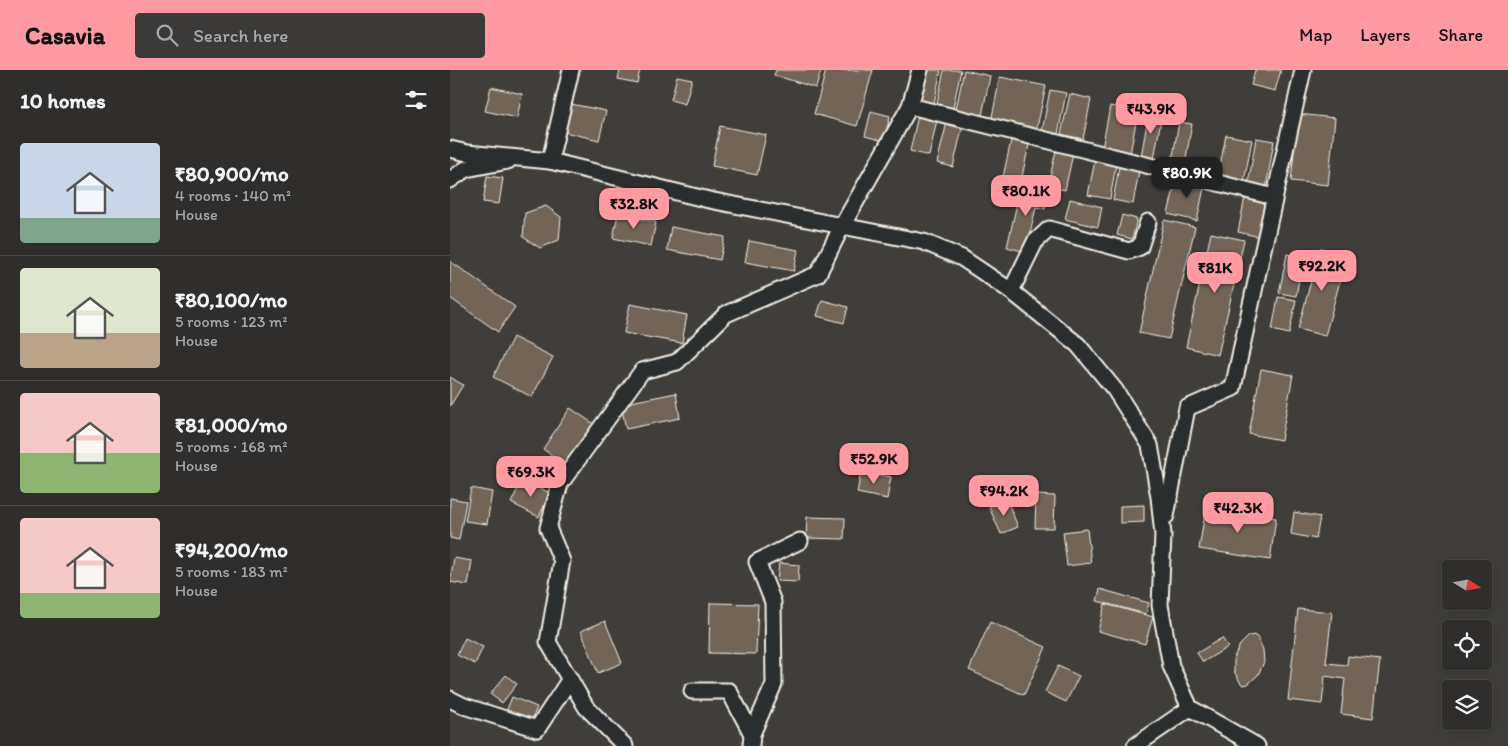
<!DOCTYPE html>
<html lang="en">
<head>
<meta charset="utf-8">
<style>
	body { margin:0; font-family:Itim,sans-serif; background:#3c3a38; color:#f1f3f6; height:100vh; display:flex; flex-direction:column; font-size:19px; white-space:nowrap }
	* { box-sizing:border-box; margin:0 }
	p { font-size:16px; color:#a8a8a9 }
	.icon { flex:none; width:28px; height:28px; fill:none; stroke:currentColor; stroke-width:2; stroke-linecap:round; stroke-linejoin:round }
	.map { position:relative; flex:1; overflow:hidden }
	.side { display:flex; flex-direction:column; background:#302e2c; width:450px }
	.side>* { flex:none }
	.needle { width:32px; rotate:101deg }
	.tools { position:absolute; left:992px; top:490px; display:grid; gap:10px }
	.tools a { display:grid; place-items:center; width:50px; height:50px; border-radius:5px; background:#302e2c; box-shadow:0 2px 8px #0003,0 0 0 1px #4b4a48; font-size:25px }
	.price { position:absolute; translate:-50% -42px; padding:0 11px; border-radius:10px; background:#ff9aa2; color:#111; font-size:16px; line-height:32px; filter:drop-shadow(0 1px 2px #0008) }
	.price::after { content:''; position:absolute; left:50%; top:30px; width:15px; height:11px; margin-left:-8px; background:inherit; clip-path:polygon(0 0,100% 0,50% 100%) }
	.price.on { background:#222; color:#fff }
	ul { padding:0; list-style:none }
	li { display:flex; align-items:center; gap:15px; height:125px; padding:0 20px }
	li+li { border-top:1px solid #4b4a48 }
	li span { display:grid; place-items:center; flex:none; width:140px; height:100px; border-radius:5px; color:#555 }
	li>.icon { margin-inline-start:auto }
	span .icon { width:60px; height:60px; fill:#fffc; stroke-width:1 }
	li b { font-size:21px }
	h2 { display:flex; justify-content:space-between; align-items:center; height:60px; padding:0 20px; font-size:21px }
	header { display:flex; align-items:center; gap:30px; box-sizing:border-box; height:70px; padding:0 25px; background:#ff9aa2; color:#111 }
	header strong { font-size:24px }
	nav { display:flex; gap:28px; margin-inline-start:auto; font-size:18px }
	.search { width:350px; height:45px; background:#3c3a38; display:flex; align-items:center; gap:12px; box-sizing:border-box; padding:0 18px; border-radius:5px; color:#a8a8a9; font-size:19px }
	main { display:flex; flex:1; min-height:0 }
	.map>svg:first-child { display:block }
	.building { fill:#726558; stroke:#f4f1e8 }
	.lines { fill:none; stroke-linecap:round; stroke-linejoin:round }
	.street-casing { stroke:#f4f1e8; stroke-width:19 }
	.street { stroke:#2a2d2e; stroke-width:15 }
</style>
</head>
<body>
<header>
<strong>Casavia</strong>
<div class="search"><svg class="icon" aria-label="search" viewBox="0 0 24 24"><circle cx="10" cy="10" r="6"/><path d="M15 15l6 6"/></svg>Search here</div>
<nav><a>Map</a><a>Layers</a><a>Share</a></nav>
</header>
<main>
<section class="side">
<h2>10 homes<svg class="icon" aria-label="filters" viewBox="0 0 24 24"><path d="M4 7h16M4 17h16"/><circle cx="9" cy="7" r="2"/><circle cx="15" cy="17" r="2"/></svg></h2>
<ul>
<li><span style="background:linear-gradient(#c9d6e8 75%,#7fa58c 0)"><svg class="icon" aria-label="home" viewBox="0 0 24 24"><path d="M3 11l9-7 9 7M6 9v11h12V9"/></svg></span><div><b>₹80,900/mo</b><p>4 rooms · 140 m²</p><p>House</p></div></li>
<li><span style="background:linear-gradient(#dfe7d0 65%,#b9a48a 0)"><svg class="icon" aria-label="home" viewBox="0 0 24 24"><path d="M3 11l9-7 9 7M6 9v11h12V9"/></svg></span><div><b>₹80,100/mo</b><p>5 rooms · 123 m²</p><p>House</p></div></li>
<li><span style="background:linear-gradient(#f6c9c9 60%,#8fb573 0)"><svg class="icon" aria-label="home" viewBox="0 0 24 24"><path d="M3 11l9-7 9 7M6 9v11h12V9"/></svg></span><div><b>₹81,000/mo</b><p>5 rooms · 168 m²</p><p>House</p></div></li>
<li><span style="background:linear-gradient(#f6c9c9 75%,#8fb573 0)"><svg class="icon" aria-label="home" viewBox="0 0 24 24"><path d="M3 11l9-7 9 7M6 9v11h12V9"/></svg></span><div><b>₹94,200/mo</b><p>5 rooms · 183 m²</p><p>House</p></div></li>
</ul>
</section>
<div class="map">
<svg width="1058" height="676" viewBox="0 0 1058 676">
	<rect width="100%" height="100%" fill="#403e3b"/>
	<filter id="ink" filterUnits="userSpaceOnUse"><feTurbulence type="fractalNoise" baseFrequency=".02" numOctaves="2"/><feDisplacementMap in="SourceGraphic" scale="10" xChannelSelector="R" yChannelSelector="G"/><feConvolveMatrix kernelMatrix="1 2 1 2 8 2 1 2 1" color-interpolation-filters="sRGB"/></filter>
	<g filter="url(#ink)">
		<g class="building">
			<polygon points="170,0 190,0 187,13 168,9"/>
			<polygon points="326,0 371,0 366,18 324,5"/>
			<polygon points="376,0 423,0 407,56 364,44"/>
			<polygon points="473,0 491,0 483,38 466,34"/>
			<polygon points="494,0 511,0 502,42 486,38"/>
			<polygon points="514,0 540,6 531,50 505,44"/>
			<polygon points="805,0 831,0 825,21 801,15"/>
			<polygon points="227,6 242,9 235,34 221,30"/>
			<polygon points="550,7 596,16 586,62 541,52"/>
			<polygon points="41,17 72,24 67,48 35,41"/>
			<polygon points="600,20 616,23 608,64 592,61"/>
			<polygon points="620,24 641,29 633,69 611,64"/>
			<polygon points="116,33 156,41 149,70 110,61"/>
			<polygon points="660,36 688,41 680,84 652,79"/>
			<polygon points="421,41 440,46 434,71 415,66"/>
			<polygon points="469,41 488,45 479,86 460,81"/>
			<polygon points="699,41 712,44 704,89 691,87"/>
			<polygon points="848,44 885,48 878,115 841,111"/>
			<polygon points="497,52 513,55 503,97 487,93"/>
			<polygon points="729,52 742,54 734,99 721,97"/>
			<polygon points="270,56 316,65 307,105 262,96"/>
			<polygon points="776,65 802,70 794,112 768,106"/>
			<polygon points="562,66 580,70 571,111 553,107"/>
			<polygon points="806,68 824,71 816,118 798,115"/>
			<polygon points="607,76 624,79 615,120 598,116"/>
			<polygon points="646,85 667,89 660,129 638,125"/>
			<polygon points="670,92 690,96 683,134 663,130"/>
			<polygon points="37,106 53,108 49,134 33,132"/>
			<polygon points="727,106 755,113 747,151 718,144"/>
			<polygon points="571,116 598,122 595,139 586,137 576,182 557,177"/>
			<polygon points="795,127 817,131 810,167 788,162"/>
			<polygon points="620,129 652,137 648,157 615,149"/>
			<polygon points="96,136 111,147 109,170 90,178 73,167 75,143"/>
			<polygon points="168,144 206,152 201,176 163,168"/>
			<polygon points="672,145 687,149 682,169 667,165"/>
			<polygon points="714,150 745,157 719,269 689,263"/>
			<polygon points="221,157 275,167 270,190 217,180"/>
			<polygon points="761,163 794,170 768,285 736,277"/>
			<polygon points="299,171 348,180 344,201 295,192"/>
			<polygon points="870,178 897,185 875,266 848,259"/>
			<polygon points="837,184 853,187 846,226 829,223"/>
			<polygon points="0,191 65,237 48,262 0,228"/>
			<polygon points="828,227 846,230 839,264 822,260"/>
			<polygon points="372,230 398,237 394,253 367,246"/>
			<polygon points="180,234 237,245 232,273 174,263"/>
			<polygon points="63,267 103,287 82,327 43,307"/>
			<polygon points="811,299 843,305 831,370 799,364"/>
			<polygon points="0,307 13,315 0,336"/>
			<polygon points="226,323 230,348 176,359 171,334"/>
			<polygon points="120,338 147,356 119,397 93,379"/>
			<polygon points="411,401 441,407 437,429 407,423"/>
			<polygon points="72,410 100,423 89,447 61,433"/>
			<polygon points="21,418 42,422 37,454 15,451"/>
			<polygon points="586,425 605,426 604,458 585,458"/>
			<polygon points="0,428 16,431 9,470 0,468"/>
			<polygon points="557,430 568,457 551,464 539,437"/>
			<polygon points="694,435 694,452 670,453 670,436"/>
			<polygon points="756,437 826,448 820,490 749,479"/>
			<polygon points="844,442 870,447 866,469 841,464"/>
			<polygon points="357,447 395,448 394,469 356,468"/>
			<polygon points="637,459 641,493 617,496 613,462"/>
			<polygon points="4,488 22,491 18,515 0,512"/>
			<polygon points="329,493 349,495 348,512 327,511"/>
			<polygon points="650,519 699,533 696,544 647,531"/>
			<polygon points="260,533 308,534 306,584 259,583"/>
			<polygon points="655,534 703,547 695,574 648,561"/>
			<polygon points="848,539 882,542 876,593 897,595 898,586 930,590 923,648 891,644 895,609 875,606 872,634 838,630"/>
			<polygon points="155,551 172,593 148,603 131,561"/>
			<polygon points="540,552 596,577 574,625 519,600"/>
			<polygon points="804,565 808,568 813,580 814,592 808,605 798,614 793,615 790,612 784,601 784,587 790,575 799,566"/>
			<polygon points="15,568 33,577 25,594 7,585"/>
			<polygon points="772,568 778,577 753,592 747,583"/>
			<polygon points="608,596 629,606 616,632 595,622"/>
			<polygon points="56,605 67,614 52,633 40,624"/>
			<polygon points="62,627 87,637 81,652 56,642"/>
		</g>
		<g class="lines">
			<g class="street-casing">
				<g id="street">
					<polyline points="121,0 100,91 259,130 474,172 512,188 561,221 628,275 665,320 700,375 709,427 713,465 710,535 721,596 740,638 807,676"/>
					<polyline points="460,36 824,127"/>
					<polyline points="0,79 17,83 100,91"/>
					<polyline points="0,110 16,99 58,91"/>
					<polyline points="561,221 585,172 599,159 679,181 690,177 698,152"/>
					<polyline points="716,446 737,338 783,318 810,193 853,0"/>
					<polyline points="242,621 279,621 302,664"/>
					<polyline points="0,629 14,636 87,659 120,609"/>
					<polyline points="175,676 136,637 98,572 112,491 98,458 110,414 192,301 227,292 276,244 368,204 392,156 460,36 470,0"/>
					<polyline points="301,676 302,664 324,614 323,532 307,492 350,471"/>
					<polyline points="685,676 740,638"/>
				</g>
			</g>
			<use href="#street" class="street"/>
		</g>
	</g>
</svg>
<div class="tools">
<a><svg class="needle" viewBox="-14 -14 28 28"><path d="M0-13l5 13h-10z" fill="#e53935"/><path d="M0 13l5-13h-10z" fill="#a8a8a9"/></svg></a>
<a><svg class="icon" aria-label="locate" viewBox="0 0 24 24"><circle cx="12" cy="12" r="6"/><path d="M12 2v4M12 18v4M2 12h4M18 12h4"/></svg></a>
<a><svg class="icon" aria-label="layers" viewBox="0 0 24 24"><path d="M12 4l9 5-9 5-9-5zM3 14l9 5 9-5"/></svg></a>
</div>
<b class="price" style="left:701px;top:65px">₹43.9K</b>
<b class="price on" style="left:737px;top:129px">₹80.9K</b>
<b class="price" style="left:576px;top:147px">₹80.1K</b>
<b class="price" style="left:184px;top:160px">₹32.8K</b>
<b class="price" style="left:872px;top:222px">₹92.2K</b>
<b class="price" style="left:765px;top:224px">₹81K</b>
<b class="price" style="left:424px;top:415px">₹52.9K</b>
<b class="price" style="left:81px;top:428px">₹69.3K</b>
<b class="price" style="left:554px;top:447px">₹94.2K</b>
<b class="price" style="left:788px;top:464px">₹42.3K</b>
</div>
</main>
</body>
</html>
